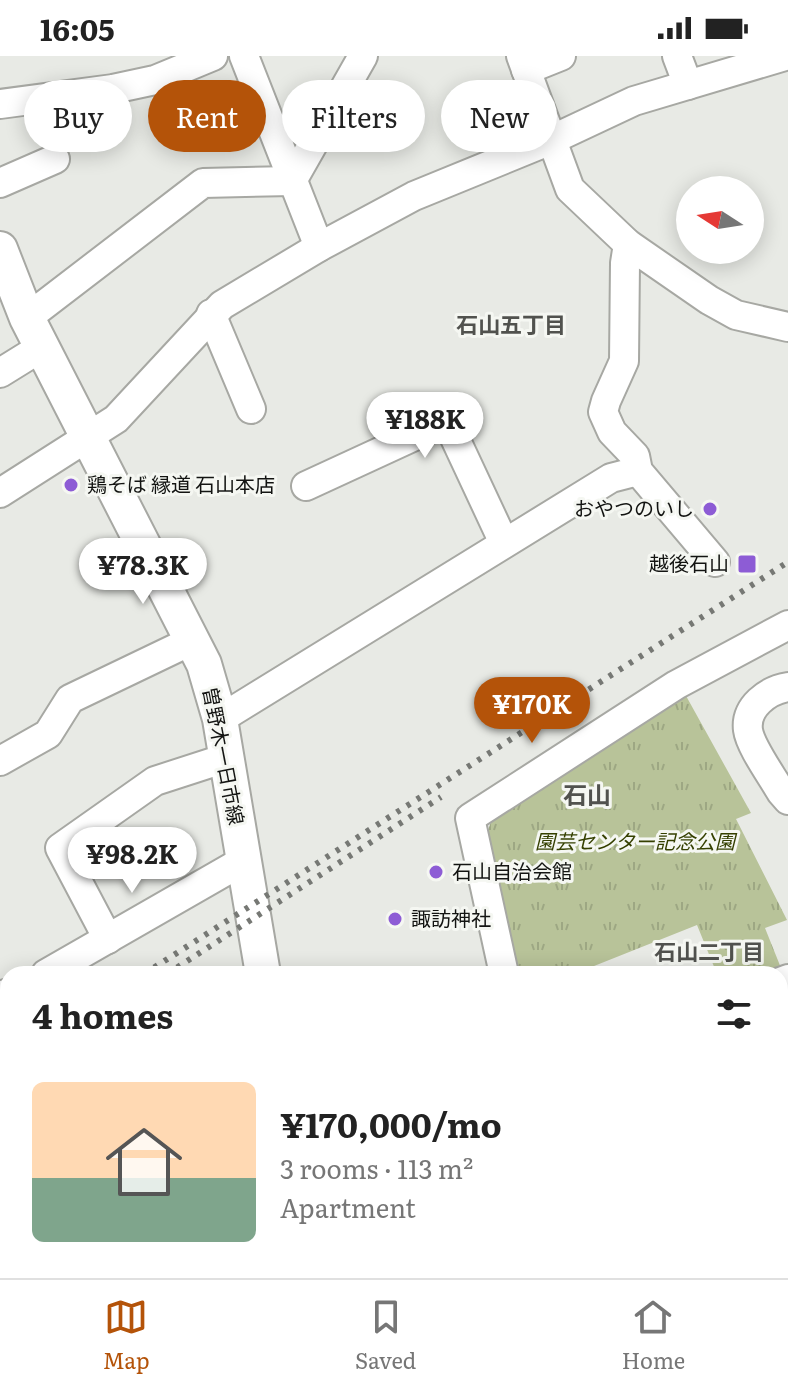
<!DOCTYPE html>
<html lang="en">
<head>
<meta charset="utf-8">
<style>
	body { margin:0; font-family:Literata,"Noto Sans JP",serif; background:#f6f6f6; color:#222; height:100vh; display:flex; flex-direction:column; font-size:30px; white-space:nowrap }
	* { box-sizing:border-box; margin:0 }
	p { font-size:26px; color:#767676 }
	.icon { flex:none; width:44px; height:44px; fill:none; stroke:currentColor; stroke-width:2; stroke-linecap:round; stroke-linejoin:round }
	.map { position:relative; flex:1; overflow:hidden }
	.details { position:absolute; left:0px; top:910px; width:788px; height:312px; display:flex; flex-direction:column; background:#fff; border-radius:24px 24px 0 0; box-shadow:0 4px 20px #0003 }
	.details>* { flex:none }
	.banner { position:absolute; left:24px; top:24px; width:740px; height:72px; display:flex; gap:16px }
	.needle { width:52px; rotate:282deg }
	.tools { position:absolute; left:676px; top:120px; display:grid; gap:16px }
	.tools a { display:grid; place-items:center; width:88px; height:88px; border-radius:50%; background:#fff; box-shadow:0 4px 20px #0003; font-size:40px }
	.price { position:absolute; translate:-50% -68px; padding:0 18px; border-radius:28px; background:#fff; color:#222; font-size:26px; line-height:52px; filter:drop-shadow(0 2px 4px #0008) }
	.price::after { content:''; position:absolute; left:50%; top:48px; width:24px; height:18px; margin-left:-12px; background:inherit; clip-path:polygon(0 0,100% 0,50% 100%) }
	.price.current { background:#b45309; color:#fff }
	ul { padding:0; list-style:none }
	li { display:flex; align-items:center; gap:24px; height:200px; padding:0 32px }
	li span { display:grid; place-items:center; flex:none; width:224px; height:160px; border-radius:12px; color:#555 }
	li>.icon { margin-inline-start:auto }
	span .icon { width:96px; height:96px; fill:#fffc; stroke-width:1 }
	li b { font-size:34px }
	h2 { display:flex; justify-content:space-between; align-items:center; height:96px; padding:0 32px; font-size:34px }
	.chip { padding:0 28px; border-radius:36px; background:#fff; box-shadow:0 4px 20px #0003; font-size:28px; line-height:72px }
	.chip.current { background:#b45309; color:#fff }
	.status { display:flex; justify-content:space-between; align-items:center; height:56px; padding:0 40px; background:#fff; direction:ltr }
	.status svg { height:22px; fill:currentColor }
	.tabs { display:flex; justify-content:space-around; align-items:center; height:112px; border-top:2px solid #e0e0e0; background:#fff; font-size:22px; color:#767676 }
	.tabs a { display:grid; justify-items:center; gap:4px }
	.tabs .current { color:#b45309 }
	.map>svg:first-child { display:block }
	.park { fill:url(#park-tufts) }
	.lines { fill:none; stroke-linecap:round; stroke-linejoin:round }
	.stream { stroke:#68714b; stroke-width:6 }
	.minor-casing { stroke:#a7a8a3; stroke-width:32 }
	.major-casing { stroke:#a7a8a3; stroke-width:38 }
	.minor { stroke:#fff; stroke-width:28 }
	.major { stroke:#fff; stroke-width:34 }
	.rail { stroke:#767874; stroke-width:6; stroke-dasharray:4 8; stroke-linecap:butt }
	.poi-dot { fill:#8d5cd5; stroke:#f5f7f2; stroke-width:3 }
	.labels { text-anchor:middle; stroke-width:6; stroke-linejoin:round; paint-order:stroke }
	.poi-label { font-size:20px; fill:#131412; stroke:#f5f7f2; text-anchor:start }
	.street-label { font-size:20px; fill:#131412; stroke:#f5f7f2 }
	.park-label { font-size:20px; font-style:italic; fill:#354000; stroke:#f5f7f2 }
	.neighbourhood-label { font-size:22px; font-weight:bold; fill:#51524e; stroke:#f5f7f2 }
	.quarter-label { font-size:24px; font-weight:bold; fill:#51524e; stroke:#f5f7f2 }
</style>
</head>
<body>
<div class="status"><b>16:05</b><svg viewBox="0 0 49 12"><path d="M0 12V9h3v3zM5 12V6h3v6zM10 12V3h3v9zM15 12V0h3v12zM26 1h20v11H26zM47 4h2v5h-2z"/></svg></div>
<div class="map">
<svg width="788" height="1222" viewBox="0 0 788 1222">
	<defs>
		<pattern id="park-tufts" width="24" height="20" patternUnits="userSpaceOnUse" patternTransform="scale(2)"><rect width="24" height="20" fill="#b8c399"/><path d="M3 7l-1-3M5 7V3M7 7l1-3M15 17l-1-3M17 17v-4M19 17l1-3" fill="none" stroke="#9da783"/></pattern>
	</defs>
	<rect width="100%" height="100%" fill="#e8eae5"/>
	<polygon class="park" points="685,638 751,757 736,763 787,864 765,872 781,912 766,918 717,918 697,869 574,918 519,918 486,779 493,761"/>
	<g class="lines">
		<g class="stream">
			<polyline points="0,1108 8,1126"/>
			<polyline points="48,1214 52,1222"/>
		</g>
		<g class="minor-casing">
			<g id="minor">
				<polyline points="244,0 319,191"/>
				<polyline points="521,0 570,133 628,188 709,244 736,259 788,271"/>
				<polyline points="677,0 688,29"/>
				<polyline points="526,14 561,0"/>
				<polyline points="0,48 113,33 155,24 213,0"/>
				<polyline points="0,127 55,103"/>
				<polyline points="628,188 625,207 624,305 606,345 603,356 612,376 635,400 638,415 715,506"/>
				<polyline points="211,258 251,353"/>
				<polyline points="27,262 203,127 292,125 363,0"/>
				<polyline points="0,317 42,291"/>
				<polyline points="306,430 447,365 504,487"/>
				<polyline points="0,437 116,363 222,249 319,191 414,140 551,84 634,45 785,0"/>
				<path d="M788 631C768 634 745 651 748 674 750 690 772 720 781 736L788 744"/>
				<polyline points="220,663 611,422 638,415"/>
				<polyline points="0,705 48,678 70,643 193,584"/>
				<polyline points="108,883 60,792 155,725 226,702"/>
				<polyline points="46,918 243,805"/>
				<polyline points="504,918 470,762 676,629 788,569"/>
				<polyline points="780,926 788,923"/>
				<polyline points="0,941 8,937"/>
				<polyline points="780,1004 788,1024"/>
				<polyline points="1,1065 8,1079"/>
				<polyline points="69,1214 73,1222"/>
				<polyline points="593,1214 597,1222"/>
				<polyline points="3,1222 15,1214"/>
				<polyline points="266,1222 282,1214"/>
			</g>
		</g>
		<g class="major-casing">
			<g id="major">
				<polyline points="0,193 27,262 204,608 220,663 263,918"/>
				<polyline points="373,1214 377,1222"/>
			</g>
		</g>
		<use href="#minor" class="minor"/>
		<use href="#major" class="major"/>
		<g class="rail">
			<polyline points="144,918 788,506"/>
			<polyline points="167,918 441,741"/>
			<polyline points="0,985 8,981"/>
			<polyline points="0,1010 8,1005"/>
			<polyline points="0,1026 8,1021"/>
		</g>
	</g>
	<g class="poi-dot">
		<circle cx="71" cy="429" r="8"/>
		<circle cx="710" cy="453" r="8"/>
		<rect x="737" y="498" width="20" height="20" rx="4"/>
		<circle cx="436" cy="816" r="8"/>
		<circle cx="395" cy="863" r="8"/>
	</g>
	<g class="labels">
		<g class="poi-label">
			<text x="87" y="436">鶏そば 縁道 石山本店</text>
			<text x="694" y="460" text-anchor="end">おやつのいし</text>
			<text x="729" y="515" text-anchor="end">越後石山</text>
			<text x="452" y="823">石山自治会館</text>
			<text x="411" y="870">諏訪神社</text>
		</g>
		<g class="street-label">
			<text transform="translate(223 700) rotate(79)" y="7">曽野木一日市線</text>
		</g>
		<g class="park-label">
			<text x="635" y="793">園芸センター記念公園</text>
		</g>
		<g class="neighbourhood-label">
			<text x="511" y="277">石山五丁目</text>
			<text x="709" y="904">石山二丁目</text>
		</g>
		<g class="quarter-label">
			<text x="587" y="748">石山</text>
		</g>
	</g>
</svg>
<div class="tools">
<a><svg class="needle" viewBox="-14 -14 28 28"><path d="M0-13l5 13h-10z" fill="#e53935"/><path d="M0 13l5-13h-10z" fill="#767676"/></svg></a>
</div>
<b class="price" style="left:425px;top:404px">¥188K</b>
<b class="price" style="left:143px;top:550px">¥78.3K</b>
<b class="price current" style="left:532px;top:689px">¥170K</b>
<b class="price" style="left:132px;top:839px">¥98.2K</b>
<div class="banner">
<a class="chip">Buy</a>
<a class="chip current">Rent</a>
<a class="chip">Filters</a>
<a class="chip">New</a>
</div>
<section class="details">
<h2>4 homes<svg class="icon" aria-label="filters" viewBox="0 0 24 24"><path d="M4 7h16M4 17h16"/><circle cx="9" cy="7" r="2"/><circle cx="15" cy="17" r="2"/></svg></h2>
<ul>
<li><span style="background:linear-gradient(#ffd9b3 60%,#7fa58c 0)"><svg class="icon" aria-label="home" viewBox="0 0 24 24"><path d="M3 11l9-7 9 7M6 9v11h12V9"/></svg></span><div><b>¥170,000/mo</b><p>3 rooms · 113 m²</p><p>Apartment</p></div></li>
</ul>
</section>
</div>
<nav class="tabs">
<a class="current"><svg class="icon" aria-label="map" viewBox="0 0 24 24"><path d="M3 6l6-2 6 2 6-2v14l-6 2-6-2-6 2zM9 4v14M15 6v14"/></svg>Map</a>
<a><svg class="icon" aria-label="saved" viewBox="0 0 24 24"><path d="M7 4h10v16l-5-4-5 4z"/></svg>Saved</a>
<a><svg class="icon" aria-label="home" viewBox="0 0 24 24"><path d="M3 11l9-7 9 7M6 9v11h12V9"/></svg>Home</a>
</nav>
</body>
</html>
